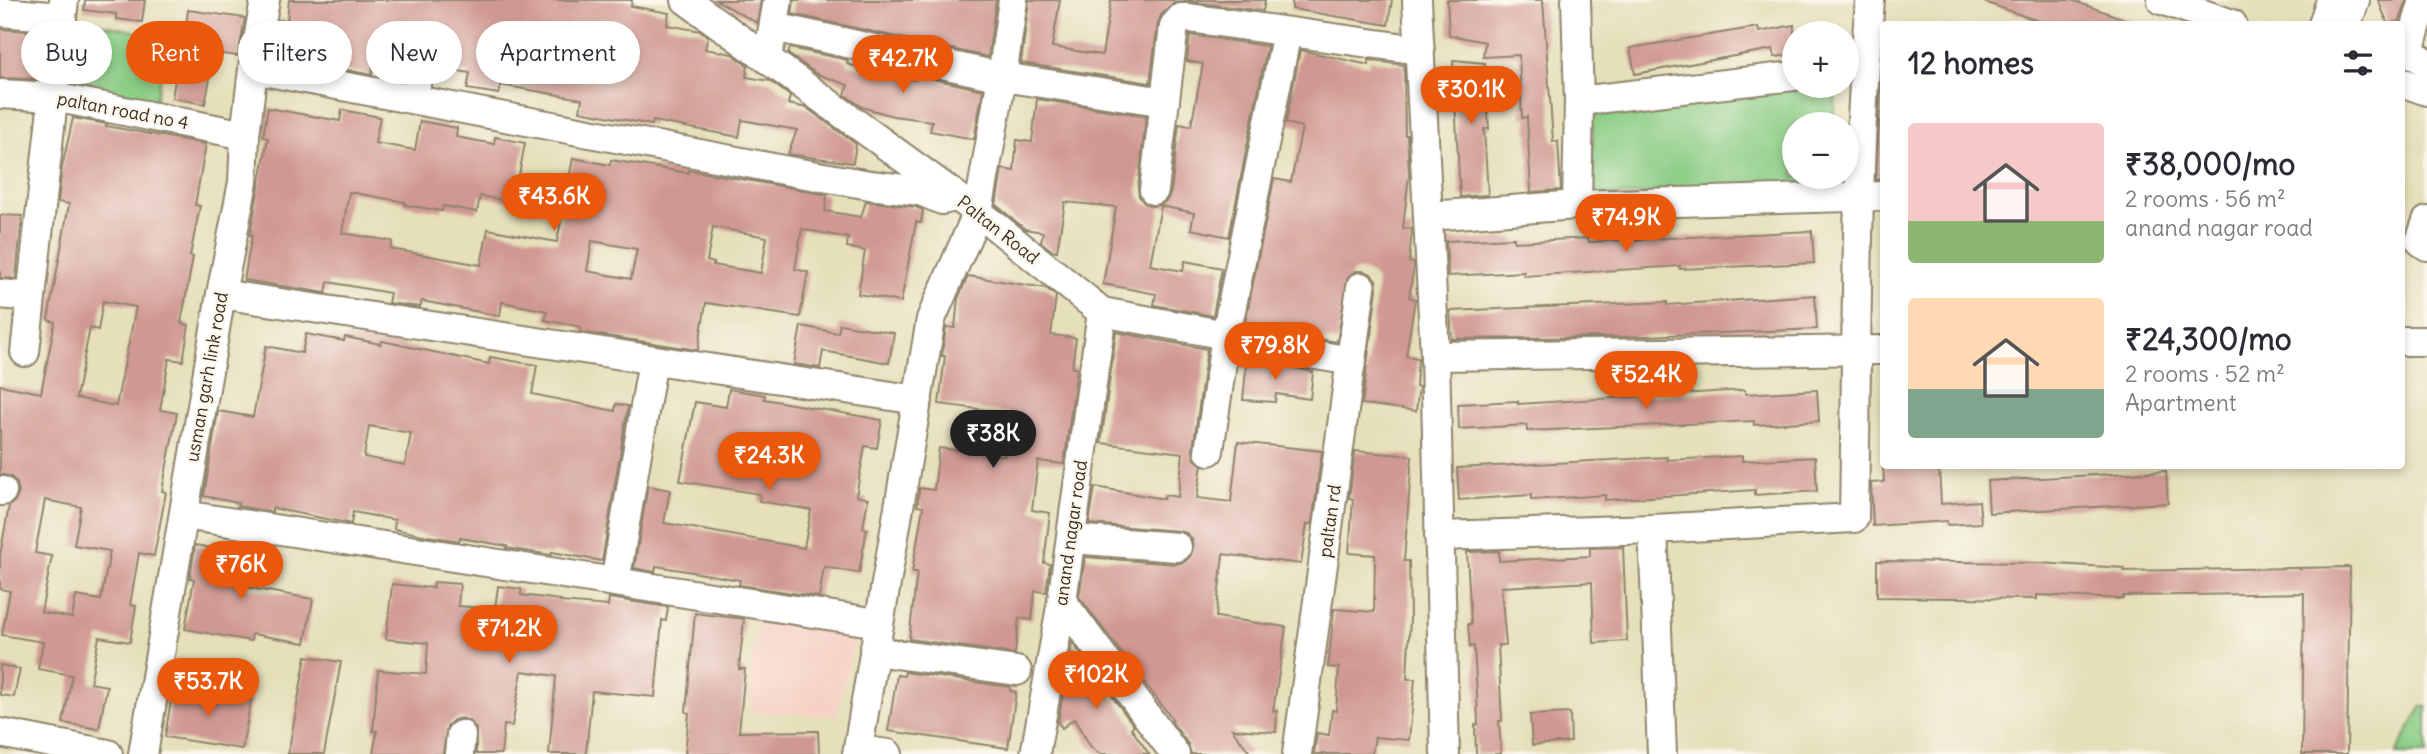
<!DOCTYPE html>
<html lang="en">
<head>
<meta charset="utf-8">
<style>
	body { margin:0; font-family:Delius,sans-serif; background:#f2f2f3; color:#2b2b33; height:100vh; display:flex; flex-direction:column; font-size:26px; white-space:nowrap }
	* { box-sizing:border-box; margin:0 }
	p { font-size:23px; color:#7c7c81 }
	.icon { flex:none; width:38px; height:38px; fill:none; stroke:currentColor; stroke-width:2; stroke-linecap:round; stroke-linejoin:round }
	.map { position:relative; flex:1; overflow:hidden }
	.details { position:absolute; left:1880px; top:21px; width:525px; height:448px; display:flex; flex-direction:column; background:#fff; border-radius:7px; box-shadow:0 4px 10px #0003 }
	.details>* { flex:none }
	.guide { position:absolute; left:21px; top:21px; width:665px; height:63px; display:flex; gap:14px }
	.buttons { position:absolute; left:1782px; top:21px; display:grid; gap:14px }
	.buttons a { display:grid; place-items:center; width:77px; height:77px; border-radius:50%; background:#fff; box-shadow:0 4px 10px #0003; font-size:35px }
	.price { position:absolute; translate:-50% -60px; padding:0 16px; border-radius:24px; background:#ea580c; color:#fff; font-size:23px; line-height:46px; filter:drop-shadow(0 2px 4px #0008) }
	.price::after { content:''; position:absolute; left:50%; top:42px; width:21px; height:16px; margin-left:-10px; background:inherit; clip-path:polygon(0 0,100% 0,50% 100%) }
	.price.selected { background:#222; color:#fff }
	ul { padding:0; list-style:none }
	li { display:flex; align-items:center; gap:21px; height:175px; padding:0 28px }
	li span { display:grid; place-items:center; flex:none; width:196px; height:140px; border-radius:7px; color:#555 }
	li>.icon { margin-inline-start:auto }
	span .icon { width:84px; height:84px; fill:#fffc; stroke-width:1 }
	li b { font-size:30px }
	h2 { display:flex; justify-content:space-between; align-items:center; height:84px; padding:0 28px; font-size:30px }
	.tag { padding:0 24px; border-radius:32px; background:#fff; box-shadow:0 4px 10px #0003; font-size:24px; line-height:63px }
	.tag.selected { background:#ea580c; color:#fff }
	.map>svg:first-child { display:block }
	.built { fill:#f6d1c5 }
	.green { fill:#8bcd85; stroke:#637c52; stroke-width:2 }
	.building { fill:#d09892; fill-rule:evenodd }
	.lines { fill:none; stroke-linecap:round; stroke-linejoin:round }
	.minor-casing { stroke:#90846c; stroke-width:32 }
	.minor { stroke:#fff; stroke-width:28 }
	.labels { text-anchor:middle; stroke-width:5; stroke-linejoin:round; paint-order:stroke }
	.street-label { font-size:18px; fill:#3b2a1e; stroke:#fbf7ec }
</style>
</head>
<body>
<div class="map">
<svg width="2427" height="754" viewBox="0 0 2427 754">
	<rect width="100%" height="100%" fill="#fbf7ec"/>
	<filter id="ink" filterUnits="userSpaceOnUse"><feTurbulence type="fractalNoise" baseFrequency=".0143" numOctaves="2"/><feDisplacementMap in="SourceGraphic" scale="14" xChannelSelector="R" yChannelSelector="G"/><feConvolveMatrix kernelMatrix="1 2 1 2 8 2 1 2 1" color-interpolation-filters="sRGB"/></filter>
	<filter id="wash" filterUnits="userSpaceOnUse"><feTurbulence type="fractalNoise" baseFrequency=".00686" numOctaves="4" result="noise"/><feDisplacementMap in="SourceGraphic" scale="28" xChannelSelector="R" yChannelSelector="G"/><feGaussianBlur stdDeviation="1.57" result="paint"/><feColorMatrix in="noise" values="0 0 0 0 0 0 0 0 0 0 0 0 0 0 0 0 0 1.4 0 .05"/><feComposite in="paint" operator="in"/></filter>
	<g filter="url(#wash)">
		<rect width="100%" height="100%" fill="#e5dfba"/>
		<polygon class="built" points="759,612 856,633 837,716 750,712 752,653"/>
		<g class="green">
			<polygon points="93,23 170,38 154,106 81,95"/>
			<polygon points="1800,86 1836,86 1834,124 1794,124 1794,177 1831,177 1831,189 1594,196 1592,115"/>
			<polygon points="2421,707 2427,707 2427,754 2396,754"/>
		</g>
		<g id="blocks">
			<g class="building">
				<polygon points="85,0 145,0 142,22 116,19 116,14 84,10"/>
				<polygon points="289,0 632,0 631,6 669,13 667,25 701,31 708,36 705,49 732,54 748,66 746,77 770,81 790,96 788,104 807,108 856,144 853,163 788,154 797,130 742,120 739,137 653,121 652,125 580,111 582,99 553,94 501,85 499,94 467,89 470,73 435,67 437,44 432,37 424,34 415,34 408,39 403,60 374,56 372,75 275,56 279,20 287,21"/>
				<polygon points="716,0 761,0 757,23"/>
				<polygon points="794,0 996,0 988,57 792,14"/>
				<polygon points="1029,0 1060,0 1052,47 1102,55 1111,0 1265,0 1263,11 1191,2 1174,3 1161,15 1158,23 1150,83 1021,63"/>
				<polygon points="1292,0 1392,0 1388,25 1292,9"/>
				<polygon points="1447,0 1543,0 1553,141 1558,141 1561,190 1531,192 1527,117 1522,118 1519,55 1483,57 1485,42 1449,35"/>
				<polygon points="1984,0 2071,0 2133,22 2133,24 2047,24 1984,2"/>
				<polygon points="2378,0 2407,0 2400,21 2388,24"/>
				<polygon points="188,10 245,18 238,56 215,53 205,104 172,98 179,56 182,56"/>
				<polygon points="1794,25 1794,54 1775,57 1773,49 1635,74 1630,48 1758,27 1759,32"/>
				<polygon points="0,29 40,32 37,79 0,78"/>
				<polygon points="1190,35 1267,46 1229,237 1191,229 1194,213 1161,206 1150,265 1183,271 1185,261 1222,268 1213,316 1154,305 1156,294 1103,284 1116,207 1065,202 1057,251 1051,250 1041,242 1043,232 1025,229 996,205 1002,169 1014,171 1017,140 1032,142 1037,99 1146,116 1138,188 1139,196 1144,203 1151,206 1160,205 1167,200 1171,192 1179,124 1191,126 1203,64 1187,61"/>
				<polygon points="790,48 848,60 847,64 896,78 915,80 915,75 983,90 974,139 930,131 932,121 893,116 862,107 845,95 848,85 817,74 788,54"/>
				<polygon points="1300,50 1369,65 1369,60 1404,65 1405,135 1407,135 1409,175 1403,228 1412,229 1409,262 1414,263 1414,266 1409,297 1415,299 1406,356 1418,358 1416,386 1419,387 1416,411 1362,404 1377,289 1376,280 1371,274 1364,271 1355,271 1348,277 1337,342 1282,333 1245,323 1274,179 1291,182 1302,127 1286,123"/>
				<polygon points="1453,60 1485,63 1489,129 1484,129 1488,195 1460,197"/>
				<polygon points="1881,80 1883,80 1883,179 1876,180"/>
				<path d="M268 108 340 121 342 110 380 117 375 143 415 150 420 121 457 128 456 137 494 144 495 137 525 143 514 202 480 196 477 212 443 206 442 211 405 205V202L349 192 342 233 392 241 391 249 481 265 488 229 557 242 573 158 610 165 611 160 688 173 689 170 809 191 827 195 825 211 861 217 866 201 916 207 923 210 921 223 916 222 901 302 858 294 865 251 847 247 848 238 802 229 795 269 808 272 800 317 706 303 698 350 580 332 581 327 545 320 547 311 502 302 500 316 422 301 420 307 388 303 390 293 328 282 326 293 288 287 244 280 252 235H250L268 138 263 137ZM713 227 767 237 761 273 713 265 714 263 707 261ZM592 241 637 249 631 279 587 271Z"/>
				<path d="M73 118 107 124 106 126 206 144 195 205 200 206 190 256 193 257 181 323 189 325 183 361 169 359 160 410 177 413 162 491 166 492 154 556 139 553 130 605 136 606 130 642 99 637 90 683 107 686 99 729 63 723 72 675 38 669 43 642 2 635 10 591 0 589V555L9 506 16 500 19 492 17 483 11 477 0 474V385L41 393 55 322 48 320 69 204 58 202 62 167ZM103 301 136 307 116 406 76 398 90 328 98 330ZM45 500 81 507 74 545 110 551 101 600 76 596 72 618 41 612 52 556 35 553Z"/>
				<polygon points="0,215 22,216 16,279 0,278"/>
				<polygon points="1812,231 1814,263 1680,269 1680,266 1524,276 1524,272 1448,276 1446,241 1514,238 1514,242 1588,238 1589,242"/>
				<polygon points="968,276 1046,288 1056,296 1051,335 1076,338 1072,368 1077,368 1064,464 1038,461 1032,510 1050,513 1044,563 1050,564 1046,592 1035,591 1032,620 1019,618 1015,654 909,639 917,572 912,572 923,507 917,506 919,491 919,488 934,490 939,448 1005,456 1010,413 939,404 945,356 942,356 946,327 955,328 958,298"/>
				<polygon points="1815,295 1817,329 1621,337 1452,339 1450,311 1667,302 1667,305"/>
				<polygon points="840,324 894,333 889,363 823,351 820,368 794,364 801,326 838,333"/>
				<polygon points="1116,332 1207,349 1193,449 1194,458 1202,465 1197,498 1231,502 1238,442 1322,451 1312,524 1307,524 1301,564 1223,554 1216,617 1286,627 1273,711 1277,711 1276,732 1232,729 1251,754 1191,754 1188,744 1171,721 1173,720 1079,597 1085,557 1176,564 1184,562 1190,557 1193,549 1192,539 1186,533 1179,531 1089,524 1095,487 1164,499 1165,495 1178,497 1183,453 1101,443"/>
				<path d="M306 334 344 341 345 337 381 344 382 341 489 364 490 357 537 365 532 394 615 411 616 404 628 406 602 561 552 552 551 555 506 548 507 546 460 538 459 541 428 536 394 529 395 520 353 512 351 524 272 508V512L237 506 238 503 204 496 218 411 253 417 266 346 302 353ZM369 426 411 433 405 465 364 457Z"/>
				<polygon points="1247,358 1313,372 1310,399 1276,394 1275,402 1243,400"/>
				<polygon points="729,389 765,395 764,399 882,420 877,448 865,446 856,496 868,499 863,528 867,529 859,573 824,567 819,597 739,585 740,580 656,566 655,572 634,568 648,486 670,490 664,523 804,548 811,510 759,501 760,494 680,481 695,402 726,407"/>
				<polygon points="1745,390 1745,394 1817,390 1819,421 1754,425 1754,421 1527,431 1527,425 1459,429 1458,404 1518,401 1518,404"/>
				<polygon points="1355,451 1412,456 1404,561 1409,561 1410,618 1407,679 1415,679 1409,740 1375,737 1372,754 1314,754 1317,733 1329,735 1332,710 1336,711 1339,668 1328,667 1334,609 1374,612 1375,555 1349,553 1353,499 1349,498"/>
				<polygon points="1742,456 1742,461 1815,457 1817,491 1755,495 1755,490 1605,500 1605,495 1531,500 1531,495 1459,500 1457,468 1667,457 1667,460"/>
				<polygon points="1883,466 1939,466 1941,504 1979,501 1981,523 1947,525 1947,521 1873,526 1871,483 1884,482"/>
				<polygon points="2166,471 2168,503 1989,513 1987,481"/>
				<polygon points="195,545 251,555 245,587 313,599 305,643 252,634 251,641 185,629 194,579 190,578"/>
				<polygon points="1623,547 1627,641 1594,643 1592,582 1501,587 1506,645 1498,645 1502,721 1499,721 1501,754 1476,754 1475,725 1478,724 1477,695 1474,646 1470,647 1468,624 1471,624 1467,552 1499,551 1499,561 1590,556 1590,548"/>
				<polygon points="1877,561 2038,563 2125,568 2124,571 2350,567 2347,754 2302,754 2304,593 2123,596 2123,599 2037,595 2037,599 1877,597"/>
				<polygon points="434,582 460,584 458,606 495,609 498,586 521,589 521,595 561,600 560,602 608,606 609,598 668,607 666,621 662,620 655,697 592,691 586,754 549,754 556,676 522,671 512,726 504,725 501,754 476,754 476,729 471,722 462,718 454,720 447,726 443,754 373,754 377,731 373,731 378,670 426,674 428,643 386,639 392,584 433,588"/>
				<polygon points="695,613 744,619 739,669 745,669 739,732 818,731 819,754 685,754 689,713 686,712"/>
				<polygon points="1072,642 1134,726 1131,728 1149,754 1100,754 1091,747 1074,719 1062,728 1058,722"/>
				<polygon points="306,656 341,662 324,754 288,754"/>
				<polygon points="0,665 20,669 14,697 0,695"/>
				<polygon points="905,672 1010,687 1010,691 1016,692 1008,748 888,731 897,675 904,676"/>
				<polygon points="173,688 251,700 242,749 165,737"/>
				<polygon points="1570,713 1571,742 1532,745 1530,715"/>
			</g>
		</g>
	</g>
	<g filter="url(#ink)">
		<use href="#blocks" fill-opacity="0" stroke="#90846c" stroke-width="2"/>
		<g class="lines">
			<g class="minor-casing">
				<g id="minor">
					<polyline points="686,0 978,212 1102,312 1226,335 1279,349 1352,361"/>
					<polyline points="1417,0 1435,356 1445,754"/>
					<polyline points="1576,0 1579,101 1577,205"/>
					<polyline points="2162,0 2232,24"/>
					<polyline points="2424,0 2409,51 2427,63"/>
					<polyline points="0,12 62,17"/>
					<polyline points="2323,24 2331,0"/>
					<polyline points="2347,24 2355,0"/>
					<polyline points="774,27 1002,77 1165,102"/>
					<polyline points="770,45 778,0"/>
					<polyline points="253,69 794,172 870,185 920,191 942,200 951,198"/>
					<polyline points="2401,82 2427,91"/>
					<polyline points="0,94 54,97 245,135"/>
					<polyline points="414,99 421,50"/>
					<polyline points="1579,101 1794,76"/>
					<polyline points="1154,190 1174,26 1181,18 1189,18 1420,50"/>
					<polyline points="1429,216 1577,205 1883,196"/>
					<polyline points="2427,221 2420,241 2427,246"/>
					<polyline points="0,294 31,297"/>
					<polyline points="221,294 918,400"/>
					<polyline points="2401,341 2427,341"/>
					<polyline points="25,352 64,0"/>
					<polyline points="1435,356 1883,350"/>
					<polyline points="1209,451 1226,335 1287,32"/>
					<polyline points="0,491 2,491"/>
					<polyline points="184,515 878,623"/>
					<polyline points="1653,529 1662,754"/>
					<path d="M1439 536 1653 529 1854 518C1857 346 1855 172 1870 0"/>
					<polyline points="1071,539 1177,547"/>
					<polyline points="615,582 653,360"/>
					<polyline points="1062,601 1175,754"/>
					<polyline points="874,651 1017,671"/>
					<polyline points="0,733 108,754"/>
					<polyline points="858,750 888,754"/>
					<polyline points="143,754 221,294 243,182 245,135 253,69 265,0"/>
					<polyline points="459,754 461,735"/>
					<polyline points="857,754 931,319 978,212 1002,77 1013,0"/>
					<polyline points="1035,754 1062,601 1102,312"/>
					<polyline points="1297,754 1361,287"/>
				</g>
			</g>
			<use href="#minor" class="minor"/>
		</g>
	</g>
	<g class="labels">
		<g class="street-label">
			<text transform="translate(123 111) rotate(11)" y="6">paltan road no 4</text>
			<text transform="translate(998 230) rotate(38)" y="6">Paltan Road</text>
			<text transform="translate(207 377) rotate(-80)" y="6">usman garh link road</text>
			<text transform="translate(1330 521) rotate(-82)" y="6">paltan rd</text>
			<text transform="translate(1071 533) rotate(-82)" y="6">anand nagar road</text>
		</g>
	</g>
</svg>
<div class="buttons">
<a>+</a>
<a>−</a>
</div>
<b class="price" style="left:903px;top:95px">₹42.7K</b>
<b class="price" style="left:1471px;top:126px">₹30.1K</b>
<b class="price" style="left:554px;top:233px">₹43.6K</b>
<b class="price" style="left:1626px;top:254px">₹74.9K</b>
<b class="price" style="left:1275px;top:382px">₹79.8K</b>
<b class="price" style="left:1646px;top:411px">₹52.4K</b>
<b class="price selected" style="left:993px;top:470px">₹38K</b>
<b class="price" style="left:769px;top:492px">₹24.3K</b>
<b class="price" style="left:241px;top:601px">₹76K</b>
<b class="price" style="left:509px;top:665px">₹71.2K</b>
<b class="price" style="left:1096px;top:711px">₹102K</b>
<b class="price" style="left:208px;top:718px">₹53.7K</b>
<div class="guide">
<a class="tag">Buy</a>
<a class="tag selected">Rent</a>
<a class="tag">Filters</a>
<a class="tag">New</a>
<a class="tag">Apartment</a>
</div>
<section class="details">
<h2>12 homes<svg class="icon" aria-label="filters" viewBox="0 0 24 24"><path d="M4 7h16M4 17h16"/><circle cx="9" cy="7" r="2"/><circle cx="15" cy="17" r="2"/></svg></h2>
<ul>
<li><span style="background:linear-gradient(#f6c9c9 70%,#8fb573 0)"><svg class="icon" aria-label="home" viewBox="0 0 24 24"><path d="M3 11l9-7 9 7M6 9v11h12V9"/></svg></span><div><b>₹38,000/mo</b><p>2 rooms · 56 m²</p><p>anand nagar road</p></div></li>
<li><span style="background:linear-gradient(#ffd9b3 65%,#7fa58c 0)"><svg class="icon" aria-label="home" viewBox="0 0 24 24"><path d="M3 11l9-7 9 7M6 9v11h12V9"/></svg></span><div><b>₹24,300/mo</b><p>2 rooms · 52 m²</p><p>Apartment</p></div></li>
</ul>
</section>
</div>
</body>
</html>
